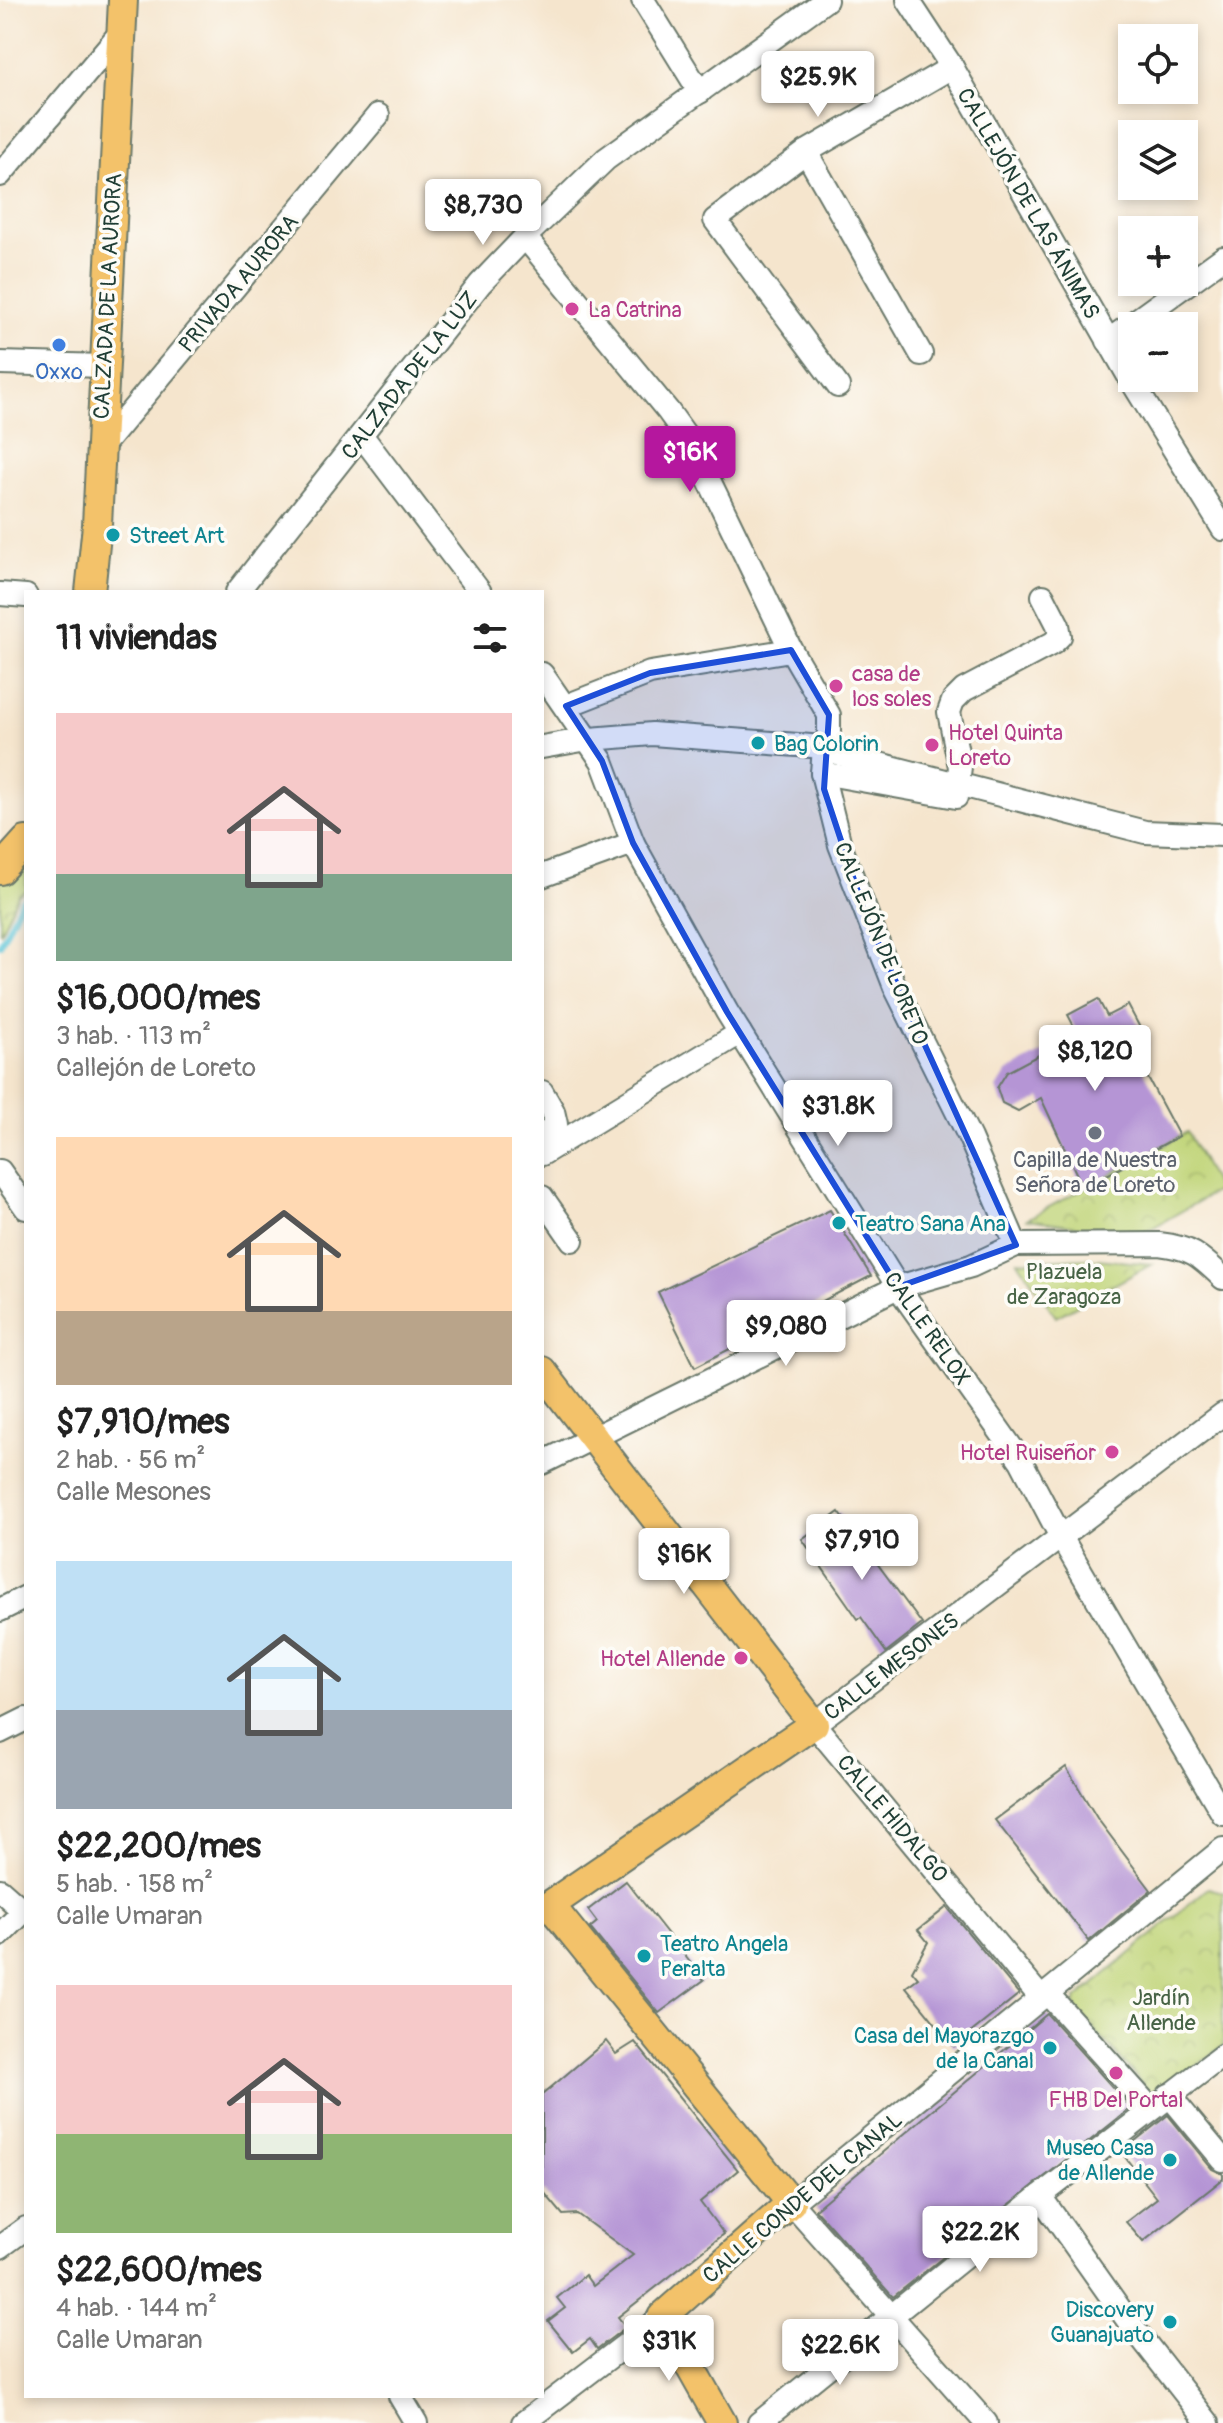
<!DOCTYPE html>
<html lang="es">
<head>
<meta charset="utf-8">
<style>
	body { margin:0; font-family:Pangolin,sans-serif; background:#f2f2f2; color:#222; height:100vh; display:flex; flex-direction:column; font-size:30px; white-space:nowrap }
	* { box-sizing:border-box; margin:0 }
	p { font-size:26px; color:#767676 }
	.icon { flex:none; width:44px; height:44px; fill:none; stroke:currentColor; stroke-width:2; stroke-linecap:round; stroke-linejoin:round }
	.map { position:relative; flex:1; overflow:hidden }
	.panel { position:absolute; left:24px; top:590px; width:520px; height:1808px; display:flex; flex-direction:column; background:#fff; border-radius:0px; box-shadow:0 4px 12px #0003 }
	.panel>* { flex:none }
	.fabs { position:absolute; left:1118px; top:24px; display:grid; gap:16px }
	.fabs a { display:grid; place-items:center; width:80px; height:80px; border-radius:0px; background:#fff; box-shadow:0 4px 12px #0003; font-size:40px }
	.price { position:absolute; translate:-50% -68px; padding:0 18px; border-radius:8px; background:#fff; color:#222; font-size:26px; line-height:52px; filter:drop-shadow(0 2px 4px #0008) }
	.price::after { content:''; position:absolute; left:50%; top:48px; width:24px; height:18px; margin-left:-12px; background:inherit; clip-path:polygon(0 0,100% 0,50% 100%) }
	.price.active { background:#b5179e; color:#fff }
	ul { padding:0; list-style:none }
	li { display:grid; align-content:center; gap:16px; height:424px; padding:0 32px }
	li span { display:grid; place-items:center; height:248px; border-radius:0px; color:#555 }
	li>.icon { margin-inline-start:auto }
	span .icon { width:144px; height:144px; fill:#fffc; stroke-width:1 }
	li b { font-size:34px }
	h2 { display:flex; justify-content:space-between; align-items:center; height:96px; padding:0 32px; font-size:34px }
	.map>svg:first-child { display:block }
	.park { fill:url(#park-crowns); stroke:#708856; stroke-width:2 }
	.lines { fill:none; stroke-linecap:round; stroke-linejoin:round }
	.stream { stroke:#5bc4d7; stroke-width:6 }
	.building { fill:#b595d5 }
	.minor-casing { stroke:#6a786a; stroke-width:26 }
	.major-casing { stroke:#6a786a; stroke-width:32 }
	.minor { stroke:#fff; stroke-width:22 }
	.major { stroke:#f3c26a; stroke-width:28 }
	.marked { fill:#1d4ed8; fill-opacity:0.2; stroke:#1d4ed8; stroke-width:6; stroke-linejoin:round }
	.hotel-dot { fill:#d1479c; stroke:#fdfcf7; stroke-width:3 }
	.shop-dot { fill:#3f7fe0; stroke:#fdfcf7; stroke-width:3 }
	.culture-dot { fill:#0f9aa8; stroke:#fdfcf7; stroke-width:3 }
	.worship-dot { fill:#6b7280; stroke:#fdfcf7; stroke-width:3 }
	.labels { text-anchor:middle; stroke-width:7; stroke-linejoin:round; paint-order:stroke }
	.street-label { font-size:22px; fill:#1f3d34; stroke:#fdfcf7 }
	.hotel-label { font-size:22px; fill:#b23c85; stroke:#fdfcf7; text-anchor:start }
	.shop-label { font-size:22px; fill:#366cbe; stroke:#fdfcf7 }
	.culture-label { font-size:22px; fill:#0d838f; stroke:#fdfcf7; text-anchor:start }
	.worship-label { font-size:22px; fill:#5b616d; stroke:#fdfcf7 }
	.park-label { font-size:22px; fill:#476345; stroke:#fdfcf7 }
</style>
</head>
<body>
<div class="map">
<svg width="1223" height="2423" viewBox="0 0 1223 2423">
	<defs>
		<pattern id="park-crowns" width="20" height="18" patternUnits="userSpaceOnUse" patternTransform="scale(2)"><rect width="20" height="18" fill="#c0d477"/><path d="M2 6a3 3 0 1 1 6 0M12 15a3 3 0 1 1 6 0" fill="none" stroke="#a5b768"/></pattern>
	</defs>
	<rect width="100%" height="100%" fill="#fdfcf7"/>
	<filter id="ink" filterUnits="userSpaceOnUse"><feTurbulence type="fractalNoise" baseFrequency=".0125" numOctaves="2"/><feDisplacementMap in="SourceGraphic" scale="16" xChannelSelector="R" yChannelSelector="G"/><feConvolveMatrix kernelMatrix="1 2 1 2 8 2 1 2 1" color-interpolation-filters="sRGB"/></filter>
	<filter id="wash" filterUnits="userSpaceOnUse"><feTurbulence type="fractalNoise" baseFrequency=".006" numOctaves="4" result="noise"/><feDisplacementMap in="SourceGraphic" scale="32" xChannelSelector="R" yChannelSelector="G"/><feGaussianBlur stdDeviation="1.8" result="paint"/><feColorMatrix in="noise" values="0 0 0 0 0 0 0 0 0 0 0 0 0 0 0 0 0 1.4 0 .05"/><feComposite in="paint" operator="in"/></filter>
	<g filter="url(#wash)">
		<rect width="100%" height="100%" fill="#f5e5cd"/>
		<g class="park">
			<polygon points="26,854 26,890 18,895 0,933 0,882"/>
			<polygon points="1187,1132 1218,1190 1140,1235 1027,1219"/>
			<polygon points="1085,1258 1152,1264 1056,1317 1018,1261"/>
			<polygon points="1208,1888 1223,1892 1223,2046 1164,2090 1149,2091 1075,2008 1075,2000"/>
		</g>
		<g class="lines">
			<polyline class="stream" points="0,945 22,900 26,897"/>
		</g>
		<g id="blocks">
			<g class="building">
				<polygon points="1098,999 1107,1016 1128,1005 1149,1045 1135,1054 1179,1136 1083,1188 1041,1098 1018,1111 1002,1103 997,1088 1007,1072 1078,1034 1068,1015"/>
				<polygon points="830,1210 871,1276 695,1367 658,1292"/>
				<polygon points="839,1512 922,1624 886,1652 861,1617 858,1619 802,1539"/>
				<polygon points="1066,1767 1097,1818 1151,1890 1089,1941 995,1820"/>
				<polygon points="626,1881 704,1980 659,2013 590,1928 597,1922 588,1910"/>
				<polygon points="947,1907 1019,1994 954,2046 906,1987 918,1978 912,1971 928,1942 918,1930"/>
				<polygon points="1047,2014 1131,2108 893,2297 815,2209"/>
				<polygon points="606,2041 616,2054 635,2042 738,2170 700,2202 724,2234 618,2317 626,2327 597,2349 590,2339 573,2352 548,2321 565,2308 557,2298 585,2275 593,2286 633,2255 577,2214 563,2215 542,2190 542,2095"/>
				<polygon points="1168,2115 1212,2169 1223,2174 1223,2179 1143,2242 1126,2222 1157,2198 1121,2152"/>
			</g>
		</g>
	</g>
	<g filter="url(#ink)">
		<use href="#blocks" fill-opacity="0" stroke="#6a786a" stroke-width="2"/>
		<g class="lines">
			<g class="minor-casing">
				<g id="minor">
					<polyline points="643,0 700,92"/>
					<polyline points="908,0 952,67 1131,380 1223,529"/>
					<polyline points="806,152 921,354"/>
					<polyline points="0,175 121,32"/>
					<polyline points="525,237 668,411 691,443 791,650 829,715 829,734 824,747 822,773 840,845 895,987 970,1138 1016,1245"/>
					<polyline points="1108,341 1223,258"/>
					<polyline points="0,363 104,366"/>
					<polyline points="838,386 715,220 806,152 952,67"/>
					<polyline points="362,436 480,592"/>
					<polyline points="99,450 378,115"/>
					<polyline points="237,592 480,284 525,237 606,159 826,0"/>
					<polyline points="0,594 26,596"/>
					<polyline points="542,674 602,761 633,843 727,1012 898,1287 1021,1461 1061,1537 1223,1814"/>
					<polyline points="566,706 650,673 791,650"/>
					<polyline points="590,739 652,734 824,747 840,754 1145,832 1223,835"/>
					<polyline points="542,747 588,739"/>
					<polyline points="822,773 956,797 960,767 949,712 953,701 964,690 1053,643 1060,636 1058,625 1043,596"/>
					<polyline points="542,876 633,843"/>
					<polyline points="542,1092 553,1111 556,1124 542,1136"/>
					<polyline points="542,1154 740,1033"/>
					<polyline points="0,1171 26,1208"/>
					<polyline points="542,1197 572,1240"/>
					<path d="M542 1463 898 1287 971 1266 1016 1245 1159 1244C1192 1248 1199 1255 1223 1278"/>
					<polyline points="0,1610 26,1597"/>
					<polyline points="0,1732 26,1719"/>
					<polyline points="0,1890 26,1913"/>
					<polyline points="0,1935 24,1911"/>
					<polyline points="1047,1993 1151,2109"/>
					<polyline points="1041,1998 814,1724 1223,1414"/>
					<polyline points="1169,2095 1223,2160"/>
					<polyline points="1040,2196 1129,2322 1208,2423"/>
					<polyline points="0,2247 26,2228"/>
					<polyline points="400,2396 416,2423"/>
					<polyline points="523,2423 662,2317"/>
					<polyline points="759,2423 1040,2196 1223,2055"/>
					<polyline points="986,2423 791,2203 1223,1849"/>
				</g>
			</g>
			<g class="major-casing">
				<g id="major">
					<polyline points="90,592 97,525 123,0"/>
					<polyline points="0,870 26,841"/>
					<polyline points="542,1371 814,1724 550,1905 791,2203 662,2317 722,2423"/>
				</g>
			</g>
			<use href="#minor" class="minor"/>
			<use href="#major" class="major"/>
		</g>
	</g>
	<path class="marked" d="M791 650 829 715 824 789 866 916 1016 1245 898 1287 727 1012 633 843 602 761 566 706 650 673Z"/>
	<g class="hotel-dot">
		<circle cx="572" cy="309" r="8"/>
		<circle cx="836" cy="686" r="8"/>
		<circle cx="932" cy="745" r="8"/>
		<circle cx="1112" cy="1452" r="8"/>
		<circle cx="741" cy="1658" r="8"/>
		<circle cx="1116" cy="2073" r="8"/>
	</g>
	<circle class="shop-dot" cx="59" cy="345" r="8"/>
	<g class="culture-dot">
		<circle cx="113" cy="535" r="8"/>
		<circle cx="758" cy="743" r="8"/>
		<circle cx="839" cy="1223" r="8"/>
		<circle cx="644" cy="1956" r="8"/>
		<circle cx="1050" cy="2048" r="8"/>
		<circle cx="1170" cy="2160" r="8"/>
		<circle cx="1170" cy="2322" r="8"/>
	</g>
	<circle class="worship-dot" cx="1095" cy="1133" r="8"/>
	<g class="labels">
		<g class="street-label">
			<text transform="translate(1029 203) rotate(60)" y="8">CALLEJÓN DE LAS ÁNIMAS</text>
			<text transform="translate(238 283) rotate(-50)" y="8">PRIVADA AURORA</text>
			<text transform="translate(107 296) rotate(-87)" y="8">CALZADA DE LA AURORA</text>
			<text transform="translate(409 375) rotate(-52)" y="8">CALZADA DE LA LUZ</text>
			<text transform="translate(882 943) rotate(68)" y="8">CALLEJÓN DE LORETO</text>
			<text transform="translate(928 1328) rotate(55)" y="8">CALLE RELOX</text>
			<text transform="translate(891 1666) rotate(-37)" y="8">CALLE MESONES</text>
			<text transform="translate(893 1818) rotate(50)" y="8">CALLE HIDALGO</text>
			<text transform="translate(802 2197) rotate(-40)" y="8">CALLE CONDE DEL CANAL</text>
		</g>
		<g class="hotel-label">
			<text x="588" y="317">La Catrina</text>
			<text x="852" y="681">casa de<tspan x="852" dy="25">los soles</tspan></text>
			<text x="948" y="740">Hotel Quinta<tspan x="948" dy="25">Loreto</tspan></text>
			<text x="1096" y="1460" text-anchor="end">Hotel Ruiseñor</text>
			<text x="725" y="1666" text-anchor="end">Hotel Allende</text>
			<text x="1116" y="2107" text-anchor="middle">FHB Del Portal</text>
		</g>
		<g class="shop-label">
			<text x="59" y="379">Oxxo</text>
		</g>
		<g class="culture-label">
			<text x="129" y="543">Street Art</text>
			<text x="774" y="751">Bag Colorin</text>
			<text x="855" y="1231">Teatro Sana Ana</text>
			<text x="660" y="1951">Teatro Angela<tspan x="660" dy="25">Peralta</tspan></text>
			<text x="1034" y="2043" text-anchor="end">Casa del Mayorazgo<tspan x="1034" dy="25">de la Canal</tspan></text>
			<text x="1154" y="2155" text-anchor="end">Museo Casa<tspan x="1154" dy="25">de Allende</tspan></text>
			<text x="1154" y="2317" text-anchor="end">Discovery<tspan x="1154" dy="25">Guanajuato</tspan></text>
		</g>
		<g class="worship-label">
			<text x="1095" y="1167">Capilla de Nuestra<tspan x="1095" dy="25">Señora de Loreto</tspan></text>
		</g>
		<g class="park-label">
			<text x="1064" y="1279">Plazuela<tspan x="1064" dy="25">de Zaragoza</tspan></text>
			<text x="1161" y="2005">Jardín<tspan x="1161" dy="25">Allende</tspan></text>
		</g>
	</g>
</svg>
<div class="fabs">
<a><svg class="icon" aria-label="locate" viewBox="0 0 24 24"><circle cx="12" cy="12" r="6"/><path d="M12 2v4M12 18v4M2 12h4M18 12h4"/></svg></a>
<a><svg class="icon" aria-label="layers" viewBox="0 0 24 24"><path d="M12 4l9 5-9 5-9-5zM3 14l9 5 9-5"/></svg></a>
<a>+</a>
<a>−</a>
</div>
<b class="price" style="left:818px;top:119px">$25.9K</b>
<b class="price" style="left:483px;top:247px">$8,730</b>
<b class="price active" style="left:690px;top:494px">$16K</b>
<b class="price" style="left:1095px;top:1093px">$8,120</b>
<b class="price" style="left:838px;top:1148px">$31.8K</b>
<b class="price" style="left:786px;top:1368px">$9,080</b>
<b class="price" style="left:862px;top:1582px">$7,910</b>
<b class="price" style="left:684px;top:1596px">$16K</b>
<b class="price" style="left:980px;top:2274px">$22.2K</b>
<b class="price" style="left:669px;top:2383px">$31K</b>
<b class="price" style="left:840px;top:2387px">$22.6K</b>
<section class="panel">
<h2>11 viviendas<svg class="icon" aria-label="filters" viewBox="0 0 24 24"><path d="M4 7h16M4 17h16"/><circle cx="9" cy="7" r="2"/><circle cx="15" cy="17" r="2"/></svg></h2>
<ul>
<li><span style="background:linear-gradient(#f6c9c9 65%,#7fa58c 0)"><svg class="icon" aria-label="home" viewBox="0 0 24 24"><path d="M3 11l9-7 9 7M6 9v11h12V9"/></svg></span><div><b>$16,000/mes</b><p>3 hab. · 113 m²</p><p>Callejón de Loreto</p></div></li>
<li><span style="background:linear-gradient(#ffd9b3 70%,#b9a48a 0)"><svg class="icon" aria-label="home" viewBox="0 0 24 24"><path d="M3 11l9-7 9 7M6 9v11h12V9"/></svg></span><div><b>$7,910/mes</b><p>2 hab. · 56 m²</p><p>Calle Mesones</p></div></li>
<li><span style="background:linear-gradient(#bfe0f5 60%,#9aa5b1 0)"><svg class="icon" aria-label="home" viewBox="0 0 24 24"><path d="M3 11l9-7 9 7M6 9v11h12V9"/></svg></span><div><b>$22,200/mes</b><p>5 hab. · 158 m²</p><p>Calle Umaran</p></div></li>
<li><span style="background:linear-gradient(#f6c9c9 60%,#8fb573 0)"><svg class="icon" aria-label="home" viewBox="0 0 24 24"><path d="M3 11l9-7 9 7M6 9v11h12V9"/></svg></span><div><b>$22,600/mes</b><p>4 hab. · 144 m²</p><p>Calle Umaran</p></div></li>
</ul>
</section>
</div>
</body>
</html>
